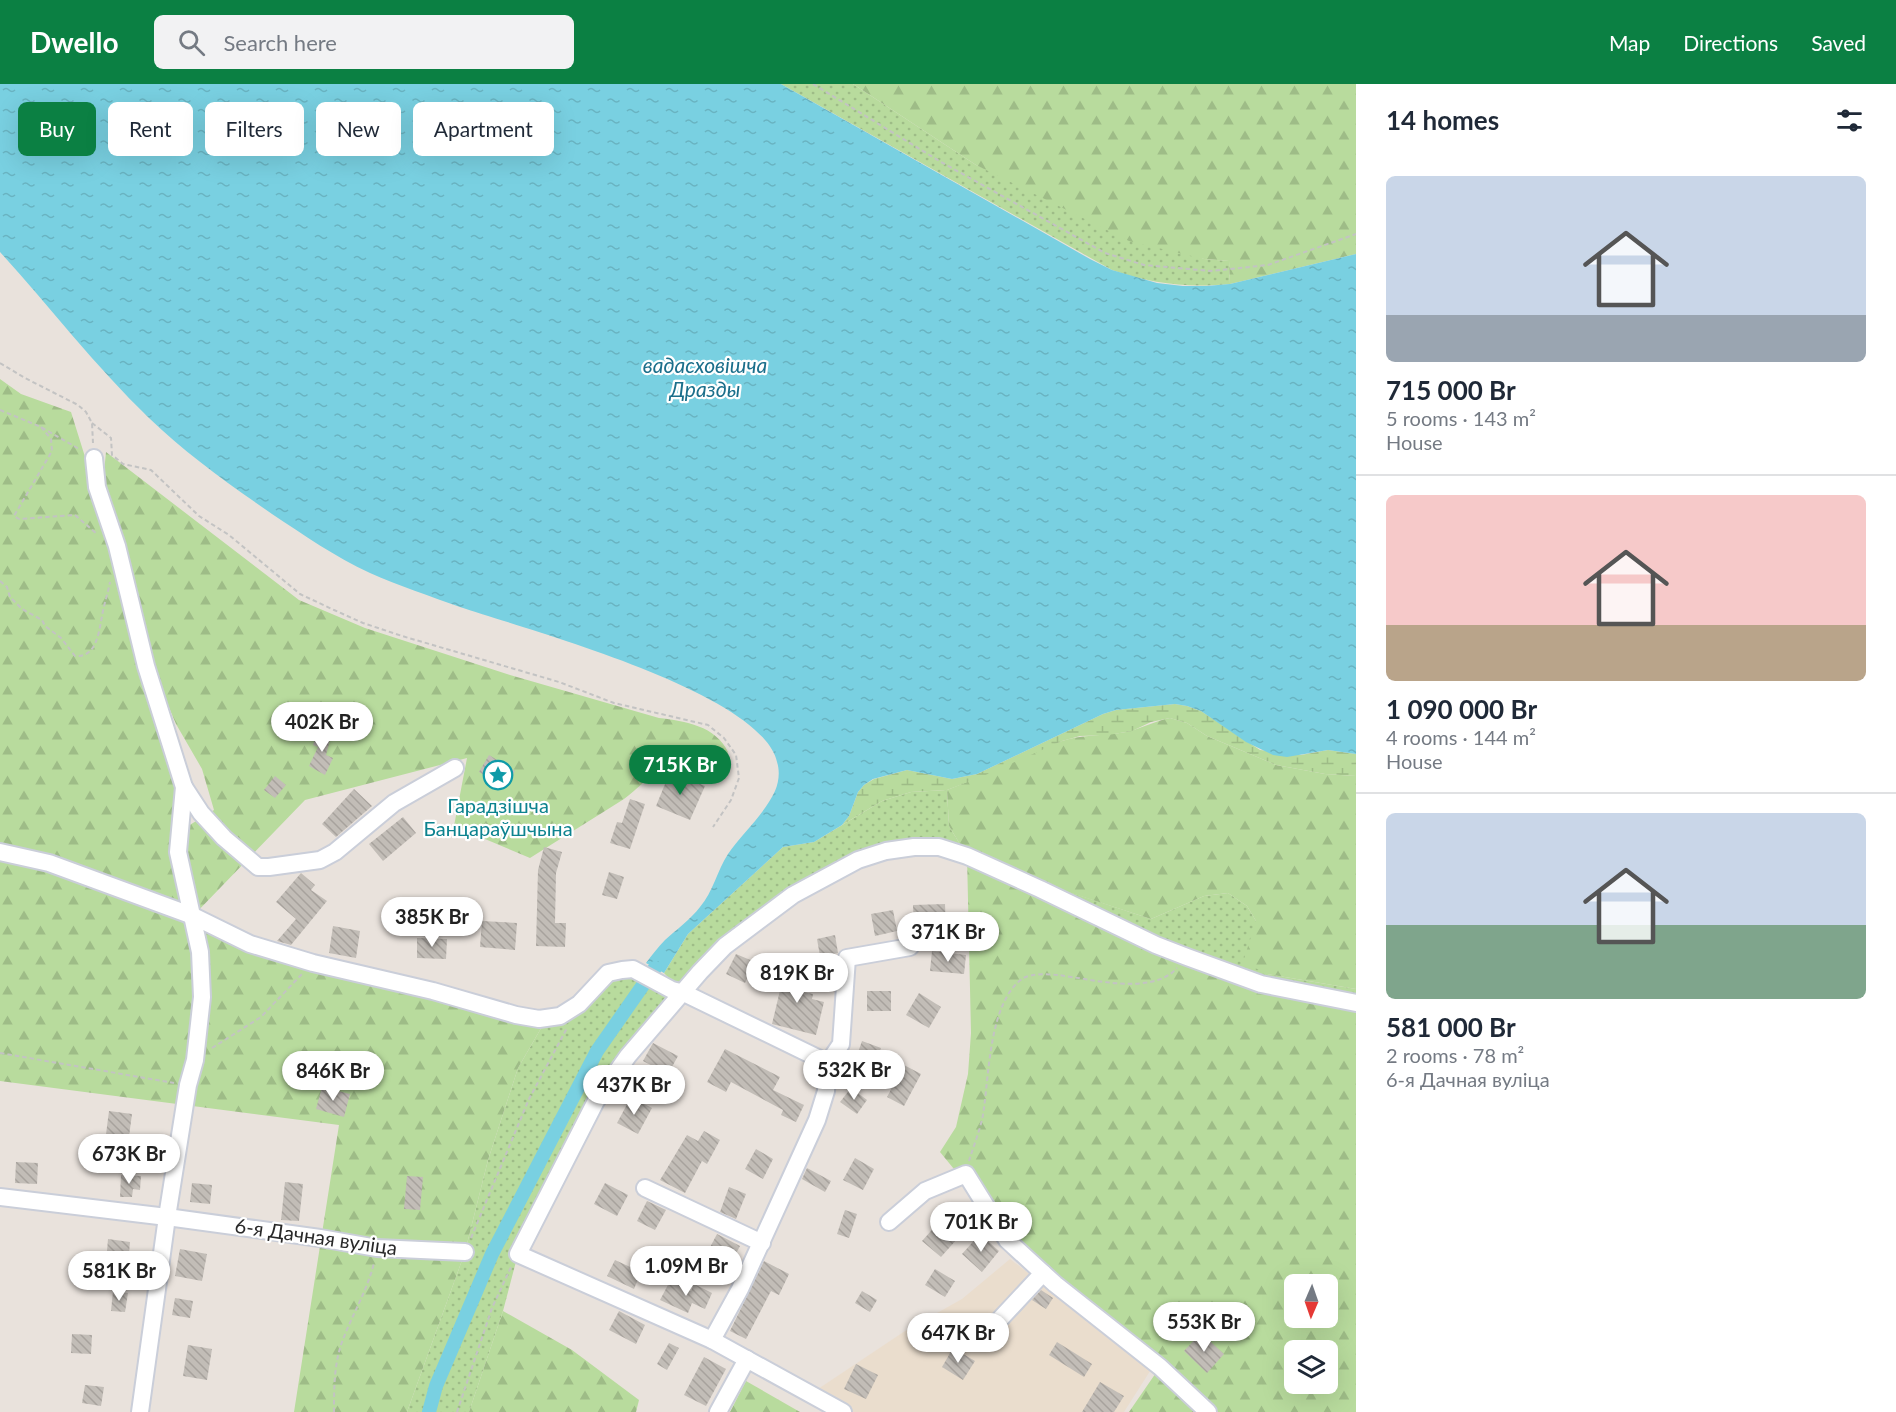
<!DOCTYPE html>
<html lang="en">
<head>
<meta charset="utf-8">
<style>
	body { margin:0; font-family:Lato,sans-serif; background:#f2f2f3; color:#1f2937; height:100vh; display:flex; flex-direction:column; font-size:22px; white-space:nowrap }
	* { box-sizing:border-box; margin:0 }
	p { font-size:20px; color:#747a83 }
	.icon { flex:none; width:33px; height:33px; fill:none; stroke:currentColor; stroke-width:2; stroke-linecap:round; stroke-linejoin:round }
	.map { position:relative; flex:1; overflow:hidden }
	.sheet { display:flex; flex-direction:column; background:#fff; width:540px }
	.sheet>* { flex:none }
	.top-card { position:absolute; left:18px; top:18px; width:570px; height:54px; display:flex; gap:12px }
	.needle { width:39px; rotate:182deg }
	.buttons { position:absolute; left:1284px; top:1190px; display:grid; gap:12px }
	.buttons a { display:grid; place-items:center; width:54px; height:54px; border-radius:9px; background:#fff; box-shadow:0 6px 24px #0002; font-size:30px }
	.price { position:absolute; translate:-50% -51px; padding:0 14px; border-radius:21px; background:#fff; color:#222; font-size:20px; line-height:39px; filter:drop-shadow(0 2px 3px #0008) }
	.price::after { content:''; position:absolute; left:50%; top:36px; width:18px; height:14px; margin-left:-9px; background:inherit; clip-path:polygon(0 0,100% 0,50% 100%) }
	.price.current { background:#0b8043; color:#fff }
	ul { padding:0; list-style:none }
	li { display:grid; align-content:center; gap:12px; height:318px; padding:0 30px }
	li+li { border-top:2px solid #e0e1e3 }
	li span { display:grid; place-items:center; height:186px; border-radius:9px; color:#555 }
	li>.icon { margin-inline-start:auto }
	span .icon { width:108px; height:108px; fill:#fffc; stroke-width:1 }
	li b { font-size:26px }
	h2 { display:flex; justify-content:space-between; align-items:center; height:72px; padding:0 30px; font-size:26px }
	.tag { padding:0 21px; border-radius:9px; background:#fff; box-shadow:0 6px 24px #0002; font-size:21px; line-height:54px }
	.tag.current { background:#0b8043; color:#fff }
	header { display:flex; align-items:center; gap:36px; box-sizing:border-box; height:84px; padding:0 30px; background:#0b8043; color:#fff }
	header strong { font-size:28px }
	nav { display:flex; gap:33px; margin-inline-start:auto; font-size:21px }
	.search { width:420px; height:54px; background:#f2f2f3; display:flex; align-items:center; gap:15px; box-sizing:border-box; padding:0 21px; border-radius:9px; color:#747a83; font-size:22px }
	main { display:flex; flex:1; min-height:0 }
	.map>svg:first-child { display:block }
	.education { fill:#eaddcd }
	.grass { fill:url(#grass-dots) }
	.forest { fill:url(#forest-firs); fill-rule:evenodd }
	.wetland { fill:url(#wetland-marsh) }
	.water { fill:url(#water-ripples) }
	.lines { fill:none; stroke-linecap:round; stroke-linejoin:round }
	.canal { stroke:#79d0e1; stroke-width:14 }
	.building { fill:url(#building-back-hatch) }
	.minor-casing { stroke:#caced9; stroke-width:20 }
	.path { stroke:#c3c3c3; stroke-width:2; stroke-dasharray:4.5 3; stroke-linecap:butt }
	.minor { stroke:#fff; stroke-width:16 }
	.labels { text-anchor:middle; stroke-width:4.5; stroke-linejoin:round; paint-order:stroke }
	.culture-label { font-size:20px; fill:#0d838f; stroke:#fff }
	.street-label { font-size:20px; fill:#292929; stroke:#fff }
	.water-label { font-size:21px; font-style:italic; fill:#1b6f8b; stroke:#fff }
</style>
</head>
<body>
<header>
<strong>Dwello</strong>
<div class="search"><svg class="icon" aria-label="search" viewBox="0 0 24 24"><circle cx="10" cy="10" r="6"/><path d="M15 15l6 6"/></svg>Search here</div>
<nav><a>Map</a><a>Directions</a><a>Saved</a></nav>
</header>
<main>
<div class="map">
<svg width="1356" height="1328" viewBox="0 0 1356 1328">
	<defs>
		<pattern id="grass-dots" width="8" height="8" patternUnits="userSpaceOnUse" patternTransform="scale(1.5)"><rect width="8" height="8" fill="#b8db9d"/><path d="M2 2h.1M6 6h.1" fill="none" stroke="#9ebc87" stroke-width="1.8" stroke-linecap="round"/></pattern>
		<pattern id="forest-firs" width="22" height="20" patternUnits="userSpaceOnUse" patternTransform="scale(1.5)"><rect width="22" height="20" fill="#b8db9d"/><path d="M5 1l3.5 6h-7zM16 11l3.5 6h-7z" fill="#9ebc87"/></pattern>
		<pattern id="wetland-marsh" width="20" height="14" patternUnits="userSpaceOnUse" patternTransform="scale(1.5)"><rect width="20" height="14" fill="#b8db9d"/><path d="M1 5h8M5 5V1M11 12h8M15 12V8" fill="none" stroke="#9ebc87"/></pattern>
		<pattern id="water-ripples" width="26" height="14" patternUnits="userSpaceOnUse" patternTransform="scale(1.5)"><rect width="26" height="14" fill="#79d0e1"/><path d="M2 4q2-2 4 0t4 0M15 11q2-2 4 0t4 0" fill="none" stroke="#69b3c1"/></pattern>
		<pattern id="building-back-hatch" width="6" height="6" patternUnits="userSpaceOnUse" patternTransform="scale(1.5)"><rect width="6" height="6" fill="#c2bdb7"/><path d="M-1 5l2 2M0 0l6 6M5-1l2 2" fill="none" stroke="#a7a29d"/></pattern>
	</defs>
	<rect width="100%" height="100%" fill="#e9e2dc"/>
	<polygon class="education" points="1010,1175 1152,1284 1124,1328 854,1328 815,1307 905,1247 962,1215"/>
	<g class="grass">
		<path d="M781 0H853L976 81 1204 175 1229 177 1230 200C1187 204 1153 200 1112 186Z"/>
		<polygon points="947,706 949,742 967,772 886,767 757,836 628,972 518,1170 503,1227 469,1328 407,1328 465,1168 488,1076 518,984 547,934 622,886 682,908 664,889 688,850 783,763 814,758 882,717 911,708"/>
		<polygon points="996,784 1151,835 1204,812 1228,809 1247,822 1256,837 1267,890 1356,905 1356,921 1262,909 1146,865"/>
	</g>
	<g class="forest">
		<polygon points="853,0 1356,0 1356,170 1230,200 1229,177 1204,175 1129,157 976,81"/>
		<path d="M0 295 21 310 71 328 112 459 174 698 176 726 180 747 214 726 202 685 176 640 150 579 102 409 106 368 299 516 365 544 510 591 659 634C685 637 716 642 728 668 718 699 687 675 664 684 649 691 637 706 624 715 593 735 561 754 530 774L454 742 467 674 305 716 193 832 346 887 495 915 532 931 547 934 518 984 488 1076 465 1168 407 1328H294L339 1041 0 997Z"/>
		<path d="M1170 634 1187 639 1207 652 1276 681 1325 690 1356 692V905L1267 890 1243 878 1256 837 1247 822 1228 809 1204 812 1151 835 1001 786 1146 865 1262 909 1356 921V1328H1129L1160 1283 1055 1200 972 1107 940 1068 956 1043 968 990 971 949 967 772 949 742 947 706C986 691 1023 671 1062 657 1083 650 1105 652 1126 648 1140 645 1155 637 1170 634ZM1294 1200H1328V1233H1294ZM1294 1266H1328V1299H1294Z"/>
		<polygon points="503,1227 572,1266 639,1316 636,1328 469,1328"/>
		<polygon points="746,1297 800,1328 730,1328"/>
	</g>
	<polygon class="wetland" points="1175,620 1187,622 1201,627 1260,666 1301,671 1328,666 1356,670 1356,692 1325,690 1276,681 1207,652 1187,639 1170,634 1151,638 1132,647 1108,651 1080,652 1062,657 981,693 947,706 911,708 882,717 842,741 849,732 858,708 864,701 874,695 907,686 952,695 977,690 1103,630 1116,626"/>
	<path class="water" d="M0 0H781L1090 175 1112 186 1157 199 1183 202H1206L1230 200 1356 170V670L1328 666 1287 673 1273 671 1246 658 1201 627 1187 622 1175 620 1116 626 1103 630 977 690 952 695 907 686 873 695 864 701 858 708 849 732 842 741 814 758 783 763 688 850 664 889 646 879C652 871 658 863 665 856 677 845 690 836 700 823 713 808 717 787 728 770 742 749 764 731 775 707 779 698 780 687 777 678 762 608 525 545 460 523 430 512 399 502 370 489 335 473 304 451 272 430 229 400 186 370 149 334 95 282 50 223 0 168Z"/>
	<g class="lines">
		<polyline class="canal" points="429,1328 436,1302 492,1170 597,967 655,884"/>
	</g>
	<g class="building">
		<polygon points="328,643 333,645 326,671 333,674 325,691 309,682 318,663 313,661 316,651 323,653"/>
		<polygon points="489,671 515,687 505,703 479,688"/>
		<polygon points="670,688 705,702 690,736 656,722"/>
		<polygon points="275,692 286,701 275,714 264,706"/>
		<polygon points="354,705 372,722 336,753 322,740"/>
		<polygon points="630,715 645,720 630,765 610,759 617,738 622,739"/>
		<polygon points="403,733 416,749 383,777 369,760"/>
		<polygon points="544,763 562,768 556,789 555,839 566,839 565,863 536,862 538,786"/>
		<polygon points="609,788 624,793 617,815 602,811"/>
		<polygon points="301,789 315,801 311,806 327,817 291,861 277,857 296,835 276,818"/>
		<polygon points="945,820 946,845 914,846 913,821"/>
		<polygon points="893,826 897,847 875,852 871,830"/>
		<polygon points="482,837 517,839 515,866 480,863"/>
		<polygon points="333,842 360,847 356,874 329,869"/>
		<polygon points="835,851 838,869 820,872 817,855"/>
		<polygon points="417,854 447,855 446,875 417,874"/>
		<polygon points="932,867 966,871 964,890 930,887"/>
		<polygon points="736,870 755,878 745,899 726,890"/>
		<polygon points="787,877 803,880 798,907 813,910 812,915 824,918 816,951 772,940"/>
		<rect x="867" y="907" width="24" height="20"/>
		<polygon points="919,909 941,923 929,944 906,931"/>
		<polygon points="862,957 881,964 875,982 866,979 865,984 854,980"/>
		<polygon points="653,959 678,972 668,990 643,977"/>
		<polygon points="725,965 780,993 773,1006 804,1021 796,1038 781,1031 783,1026 731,998 726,1008 707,998"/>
		<polygon points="904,981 921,990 904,1022 887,1013"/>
		<polygon points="322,1003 350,1010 344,1033 316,1025"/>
		<polygon points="851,1004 867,1016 857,1030 840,1018"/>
		<polygon points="631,1013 652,1024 638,1050 617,1039"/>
		<polygon points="109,1027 132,1030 128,1060 105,1058"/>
		<polygon points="704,1047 720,1056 707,1080 702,1077 685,1109 660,1096 687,1051 698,1057"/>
		<polygon points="756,1065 773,1075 763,1095 745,1085"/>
		<polygon points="855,1074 874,1085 863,1106 843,1096"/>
		<polygon points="16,1078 38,1079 37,1100 15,1099"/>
		<polygon points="807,1084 831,1097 825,1108 802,1095"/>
		<polygon points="121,1091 141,1092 140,1106 133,1105 132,1113 120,1113"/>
		<polygon points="407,1092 423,1093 420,1126 404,1125"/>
		<polygon points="285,1098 303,1100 299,1137 281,1136"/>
		<polygon points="192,1099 212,1101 210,1120 190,1118"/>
		<polygon points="605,1099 628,1111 617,1132 594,1120"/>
		<polygon points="729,1103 746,1110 736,1135 720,1128"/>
		<polygon points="647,1117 666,1126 655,1146 637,1137"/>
		<polygon points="845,1126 857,1130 849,1154 837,1150"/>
		<polygon points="939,1138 958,1154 941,1173 922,1157"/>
		<polygon points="717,1150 740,1162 727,1187 704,1175"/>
		<polygon points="980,1150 999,1167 982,1188 962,1170"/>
		<polygon points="108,1155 130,1158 128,1181 106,1179"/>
		<polygon points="180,1165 207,1170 202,1197 175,1192"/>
		<polygon points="615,1176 641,1188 634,1205 607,1192"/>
		<polygon points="764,1177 789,1190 779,1211 771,1207 746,1255 730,1247"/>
		<polygon points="935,1185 955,1197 945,1213 925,1201"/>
		<polygon points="670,1197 691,1207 694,1200 712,1209 705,1225 692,1219 688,1229 660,1216"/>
		<polygon points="1041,1206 1053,1214 1046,1225 1032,1216"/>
		<polygon points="113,1207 128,1209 125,1228 111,1227"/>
		<polygon points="862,1207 877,1216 870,1228 855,1219"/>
		<polygon points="175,1214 193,1217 190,1234 172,1231"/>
		<polygon points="619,1227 645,1241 636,1260 609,1246"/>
		<polygon points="1201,1249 1224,1270 1207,1289 1184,1267"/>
		<polygon points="72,1250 92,1251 91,1270 71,1269"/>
		<polygon points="1057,1258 1092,1280 1084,1293 1049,1271"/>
		<polygon points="669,1259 679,1264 667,1286 657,1280"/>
		<polygon points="188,1261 212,1265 207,1296 183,1292"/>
		<polygon points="953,1264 975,1277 963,1296 942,1283"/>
		<polygon points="704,1273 726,1285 706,1322 684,1311"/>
		<polygon points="856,1280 878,1291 866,1315 844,1305"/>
		<polygon points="1100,1298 1124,1312 1114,1328 1082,1328"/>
		<polygon points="85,1301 104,1303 101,1322 82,1319"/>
	</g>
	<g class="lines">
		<g class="minor-casing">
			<g id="minor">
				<polyline points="94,374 97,403 117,462 146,582 184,703 178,768 200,868 202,913 195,976 188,1001 167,1133 140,1328"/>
				<polyline points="184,703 201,729 224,754 258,783 269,783 320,776 335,768 394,719 455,684"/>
				<polyline points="0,768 49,779 193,832 250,860 313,879 433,907 516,931 539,935 560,932 579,920 608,889 622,886 633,885 672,906 684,909 828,979"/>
				<polyline points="645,1104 762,1159"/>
				<polyline points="0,1113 167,1133 320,1154 377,1164 465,1168"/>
				<polyline points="889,1138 925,1107 966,1090 1007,1156 1055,1200 1160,1283 1208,1328"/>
				<polyline points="988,1248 1043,1189"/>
				<polyline points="712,1256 740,1205 817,1036 826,1007 828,979 841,960 847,874 910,863"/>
				<polyline points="718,1328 747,1275"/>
				<polyline points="843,1328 712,1256 518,1170 596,1017 628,972 700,888 725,862 793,811 858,776 886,767 914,763 939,763 967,772 1040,805 1156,861 1187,873 1261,900 1356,919"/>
			</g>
		</g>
		<g class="path">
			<polyline points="813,0 941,78 1105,169 1144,181 1211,187 1268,181 1356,150"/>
			<polyline points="0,279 25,294 78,321 86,328 92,339 93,359"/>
			<polyline points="0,326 41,343 81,366"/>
			<polyline points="92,339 111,354 112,371 123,380 151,386 199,432 229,451 300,510 334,526 363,539 402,552 559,598 614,619 708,641 724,654 736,671 739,694 731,716 713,743"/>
			<polyline points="41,343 51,355 52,367 14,432 19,435 75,431 97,450"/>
			<path d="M0 497 7 503 10 513 22 525 42 536 45 542 61 554 75 572C97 574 99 547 102 532 104 520 108 509 110 498"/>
			<polyline points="212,964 261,933 302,890"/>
			<polyline points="0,969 174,999"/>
			<path d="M969 1077C974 1060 982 1042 984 1024 989 988 990 918 1022 895 1031 889 1047 890 1058 891 1091 895 1152 912 1177 884"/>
			<polyline points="471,1154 529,1015 567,944"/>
			<path d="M334 1328C334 1305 334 1280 342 1258 352 1231 367 1207 374 1179"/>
			<polyline points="457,1328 492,1224 511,1183"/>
		</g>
		<use href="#minor" class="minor"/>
	</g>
	<defs>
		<g id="sight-ring" transform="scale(1.5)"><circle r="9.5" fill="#fff" stroke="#0f9aa8" stroke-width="1.5"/><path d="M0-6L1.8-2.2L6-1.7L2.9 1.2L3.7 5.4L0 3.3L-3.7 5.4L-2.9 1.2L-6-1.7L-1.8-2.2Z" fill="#0f9aa8"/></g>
	</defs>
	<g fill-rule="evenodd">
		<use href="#sight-ring" x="498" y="691"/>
	</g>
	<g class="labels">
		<g class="culture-label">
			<text x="498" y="729">Гарадзішча<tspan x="498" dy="23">Банцараўшчына</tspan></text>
		</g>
		<g class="street-label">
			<text transform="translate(316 1153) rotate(8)" y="7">6-я Дачная вуліца</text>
		</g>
		<g class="water-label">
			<text x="705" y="289">вадасховішча<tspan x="705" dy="24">Дразды</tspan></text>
		</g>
	</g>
</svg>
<div class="buttons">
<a><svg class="needle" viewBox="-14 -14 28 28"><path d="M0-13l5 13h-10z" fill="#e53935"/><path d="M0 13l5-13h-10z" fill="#747a83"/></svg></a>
<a><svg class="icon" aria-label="layers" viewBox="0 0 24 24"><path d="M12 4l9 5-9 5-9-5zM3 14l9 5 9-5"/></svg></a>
</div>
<b class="price" style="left:322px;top:669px">402K Br</b>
<b class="price current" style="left:680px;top:712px">715K Br</b>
<b class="price" style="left:432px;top:864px">385K Br</b>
<b class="price" style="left:948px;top:879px">371K Br</b>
<b class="price" style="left:797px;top:920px">819K Br</b>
<b class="price" style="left:854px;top:1017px">532K Br</b>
<b class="price" style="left:333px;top:1018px">846K Br</b>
<b class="price" style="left:634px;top:1032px">437K Br</b>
<b class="price" style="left:129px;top:1101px">673K Br</b>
<b class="price" style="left:981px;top:1169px">701K Br</b>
<b class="price" style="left:686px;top:1213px">1.09M Br</b>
<b class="price" style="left:119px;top:1218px">581K Br</b>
<b class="price" style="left:1204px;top:1269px">553K Br</b>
<b class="price" style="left:958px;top:1280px">647K Br</b>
<div class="top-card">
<a class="tag current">Buy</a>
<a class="tag">Rent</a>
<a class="tag">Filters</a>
<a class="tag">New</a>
<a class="tag">Apartment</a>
</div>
</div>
<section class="sheet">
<h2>14 homes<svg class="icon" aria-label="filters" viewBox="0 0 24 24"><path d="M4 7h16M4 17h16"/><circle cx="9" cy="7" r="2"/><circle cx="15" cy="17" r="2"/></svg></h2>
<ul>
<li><span style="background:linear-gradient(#c9d6e8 75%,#9aa5b1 0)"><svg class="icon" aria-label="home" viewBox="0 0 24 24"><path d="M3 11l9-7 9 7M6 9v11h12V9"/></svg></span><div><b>715 000 Br</b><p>5 rooms · 143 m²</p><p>House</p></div></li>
<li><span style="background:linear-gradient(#f6c9c9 70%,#b9a48a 0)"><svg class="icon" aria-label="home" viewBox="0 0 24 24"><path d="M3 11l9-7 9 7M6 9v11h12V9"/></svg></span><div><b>1 090 000 Br</b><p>4 rooms · 144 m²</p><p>House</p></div></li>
<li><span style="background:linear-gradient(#c9d6e8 60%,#7fa58c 0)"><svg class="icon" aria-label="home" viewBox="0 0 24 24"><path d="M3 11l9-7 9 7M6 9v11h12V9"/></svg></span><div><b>581 000 Br</b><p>2 rooms · 78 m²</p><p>6-я Дачная вуліца</p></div></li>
</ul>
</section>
</main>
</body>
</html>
